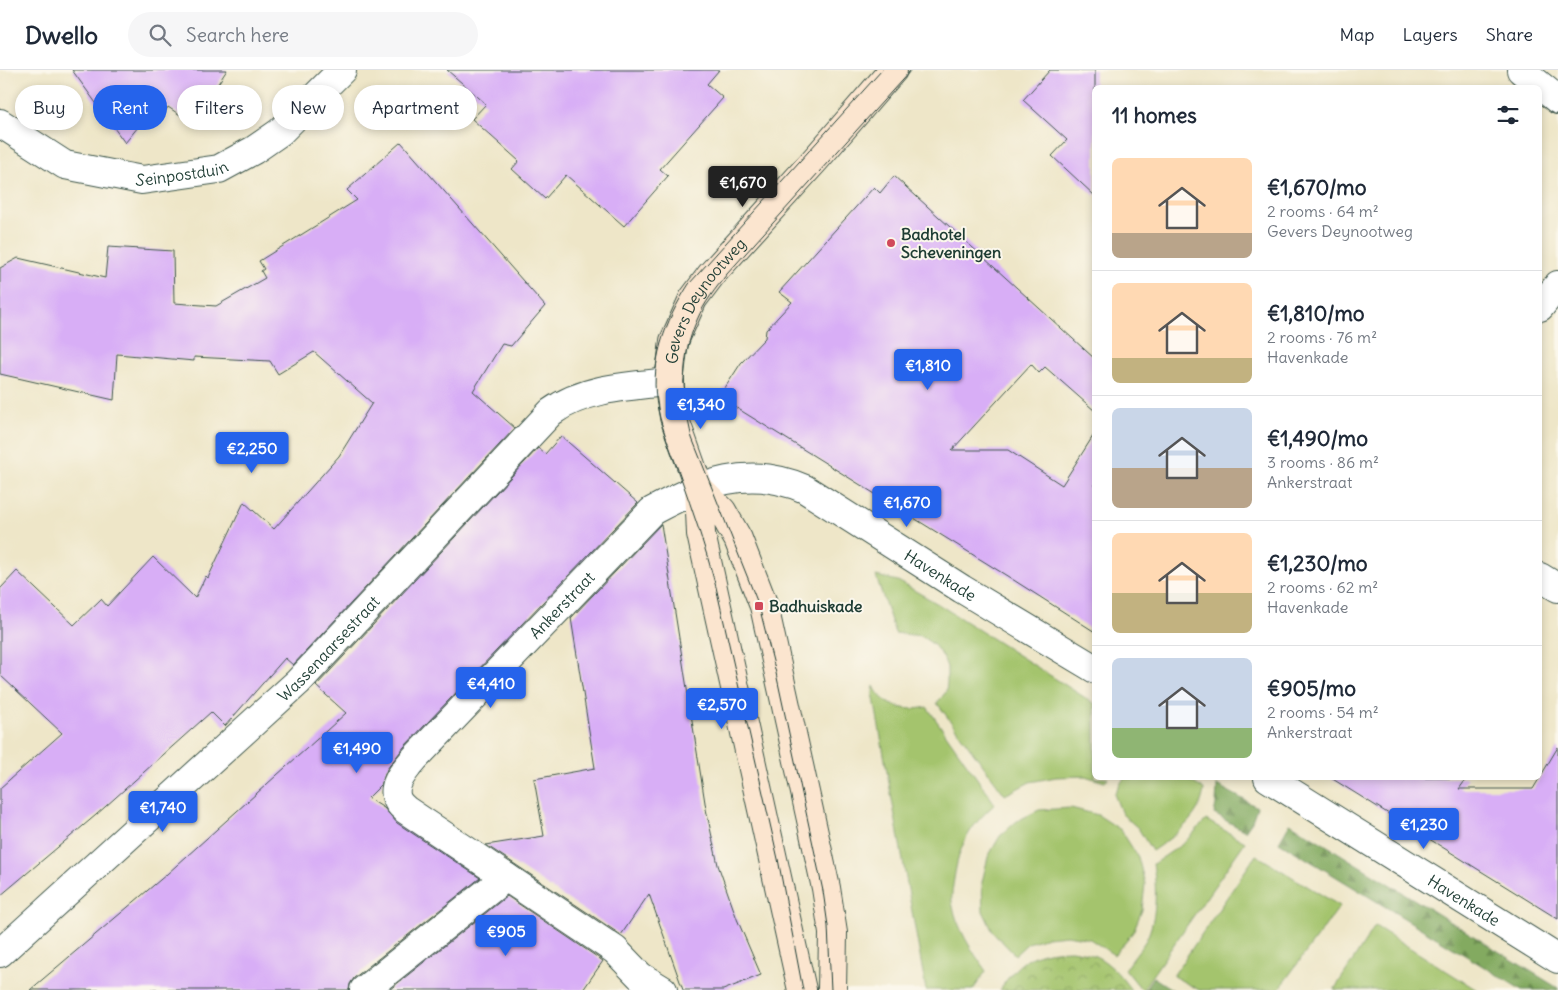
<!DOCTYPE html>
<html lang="en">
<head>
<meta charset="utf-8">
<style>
	body { margin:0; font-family:Delius,sans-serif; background:#f6f6f7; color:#1f2937; height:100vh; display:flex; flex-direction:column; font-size:19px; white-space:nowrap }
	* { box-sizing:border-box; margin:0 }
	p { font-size:16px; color:#747a83 }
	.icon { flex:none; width:28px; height:28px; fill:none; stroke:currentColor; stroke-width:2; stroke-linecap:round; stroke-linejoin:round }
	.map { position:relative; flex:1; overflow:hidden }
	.side { position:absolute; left:1092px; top:15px; width:450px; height:695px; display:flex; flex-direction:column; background:#fff; border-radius:8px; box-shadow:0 2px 8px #0003 }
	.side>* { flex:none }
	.top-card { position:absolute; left:15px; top:15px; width:475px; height:45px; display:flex; gap:10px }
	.price { position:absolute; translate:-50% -42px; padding:0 11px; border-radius:5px; background:#2563eb; color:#fff; font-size:16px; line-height:32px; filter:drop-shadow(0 1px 2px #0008) }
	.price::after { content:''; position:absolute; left:50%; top:30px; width:15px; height:11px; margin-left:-8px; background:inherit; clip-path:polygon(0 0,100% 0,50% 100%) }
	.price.on { background:#222; color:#fff }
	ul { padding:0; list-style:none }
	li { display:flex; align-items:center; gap:15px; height:125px; padding:0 20px }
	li+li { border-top:1px solid #e0e1e3 }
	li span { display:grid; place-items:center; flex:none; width:140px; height:100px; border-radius:8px; color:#555 }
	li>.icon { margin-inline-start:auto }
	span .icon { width:60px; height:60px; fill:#fffc; stroke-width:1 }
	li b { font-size:21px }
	h2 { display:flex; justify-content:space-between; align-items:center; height:60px; padding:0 20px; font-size:21px }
	.chip { padding:0 18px; border-radius:22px; background:#fff; box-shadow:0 2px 8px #0003; font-size:18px; line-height:45px }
	.chip.on { background:#2563eb; color:#fff }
	header { display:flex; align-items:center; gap:30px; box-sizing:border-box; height:70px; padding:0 25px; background:#fff; border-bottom:1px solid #e0e1e3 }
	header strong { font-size:24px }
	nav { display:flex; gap:28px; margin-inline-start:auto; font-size:18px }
	.search { width:350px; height:45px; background:#f6f6f7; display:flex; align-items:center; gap:12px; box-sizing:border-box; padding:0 18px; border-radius:28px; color:#747a83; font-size:19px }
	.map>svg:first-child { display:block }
	.green { fill:#a4c46d; stroke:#628050 }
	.forest { fill:url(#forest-firs); stroke:#51744a }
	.park { fill:url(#park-crowns); stroke:#628050 }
	.building { fill:#d8aef6 }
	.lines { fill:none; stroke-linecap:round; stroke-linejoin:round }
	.pedestrian-casing { stroke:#3e564a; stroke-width:30 }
	.minor-casing { stroke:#3e564a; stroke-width:30 }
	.secondary-casing { stroke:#3e564a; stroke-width:30 }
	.pedestrian { stroke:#fff; stroke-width:28 }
	.minor { stroke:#fff; stroke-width:28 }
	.secondary { stroke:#fbe5cf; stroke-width:28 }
	.tram { stroke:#1f3d34; stroke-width:1 }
	.poi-dot { fill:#d1495b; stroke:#fbf7ec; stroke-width:2 }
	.labels { text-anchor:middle; stroke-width:4; stroke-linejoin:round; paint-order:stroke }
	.street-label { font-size:16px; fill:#1f3d34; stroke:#fbf7ec }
	.poi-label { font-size:16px; font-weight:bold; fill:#1f3d34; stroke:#fbf7ec; text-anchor:start }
</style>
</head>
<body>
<header>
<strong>Dwello</strong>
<div class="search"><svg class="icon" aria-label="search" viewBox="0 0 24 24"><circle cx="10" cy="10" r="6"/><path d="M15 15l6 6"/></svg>Search here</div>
<nav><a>Map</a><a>Layers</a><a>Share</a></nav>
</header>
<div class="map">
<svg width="1558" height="920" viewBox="0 0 1558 920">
	<defs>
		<pattern id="forest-firs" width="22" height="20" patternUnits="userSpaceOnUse" patternTransform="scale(1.25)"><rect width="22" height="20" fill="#83aa60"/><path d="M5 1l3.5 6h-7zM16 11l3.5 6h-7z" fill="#6b8c50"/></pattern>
		<pattern id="park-crowns" width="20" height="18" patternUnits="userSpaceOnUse" patternTransform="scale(1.25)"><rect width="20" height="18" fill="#a4c46d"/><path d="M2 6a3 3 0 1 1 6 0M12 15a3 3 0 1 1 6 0" fill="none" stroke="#85a05a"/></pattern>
	</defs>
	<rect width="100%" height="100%" fill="#fbf7ec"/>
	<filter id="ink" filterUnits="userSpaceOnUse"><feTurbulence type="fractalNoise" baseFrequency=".02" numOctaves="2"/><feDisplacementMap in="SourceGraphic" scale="10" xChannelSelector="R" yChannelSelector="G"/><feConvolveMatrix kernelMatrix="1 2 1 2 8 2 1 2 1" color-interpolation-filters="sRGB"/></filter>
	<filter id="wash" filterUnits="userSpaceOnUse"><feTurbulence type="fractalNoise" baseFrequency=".0096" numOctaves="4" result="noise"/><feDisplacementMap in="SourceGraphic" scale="20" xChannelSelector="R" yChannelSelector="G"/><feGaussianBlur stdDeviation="1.12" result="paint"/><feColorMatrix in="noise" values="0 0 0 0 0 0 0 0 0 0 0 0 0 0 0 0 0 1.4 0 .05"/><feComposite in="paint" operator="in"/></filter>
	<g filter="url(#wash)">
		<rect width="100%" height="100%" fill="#eee6c8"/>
		<g class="green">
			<polygon points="876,506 898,511 938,534 1095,634 1095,708 1108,708 1105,712 1085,706 1056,707 1030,712 1005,725 937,633 946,622 947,612 947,597 943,587 934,575 921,566 895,563"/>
			<path d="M874 616C883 637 906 642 927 637L995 734C969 757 959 775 954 809 953 816 951 825 952 832 956 857 972 881 986 901L973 920H926L873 623Z"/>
			<path d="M1124 708H1184L1204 719C1201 748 1174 766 1152 781L1138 758 1122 744 1114 724Z"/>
			<polygon points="1071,738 1098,745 1121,760 1138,787 1145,814 1142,840 1133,862 1114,885 1090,869 1067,865 1047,867 1028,873 1015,885 993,862 983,841 982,812 988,787 1000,766 1017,751 1039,740"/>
			<path d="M1206 750 1245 772 1142 920 1125 899C1131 889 1140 880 1146 870 1157 849 1157 817 1153 794L1184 773Z"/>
			<polygon points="1256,785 1340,836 1278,920 1199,920 1173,906"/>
			<polygon points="1375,856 1477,920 1334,920"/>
		</g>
		<g class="forest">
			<polygon points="1217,715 1257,737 1252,751 1245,761 1214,744 1216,734"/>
			<polygon points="1290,753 1558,918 1558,920 1522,920 1279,772"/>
			<polygon points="1153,907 1173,920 1144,920"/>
		</g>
		<path class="park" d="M1071 880C1077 881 1084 882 1090 884 1107 889 1121 906 1131 920H1000C1019 889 1034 881 1071 880Z"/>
		<g id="blocks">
			<g class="building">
				<polygon points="72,0 227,0 192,53 168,37 162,47 152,40 125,73"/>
				<polygon points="447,0 719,0 707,14 723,28 660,99 668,106 624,156 566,105 545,129 512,99 519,91 472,49 486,34"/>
				<polygon points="1050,0 1095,0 1095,126 1052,86 1067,70 1023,30"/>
				<polygon points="401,72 545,236 511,276 502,274 473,321 515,358 293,595 285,588 225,656 211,642 96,745 0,826 0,718 62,663 0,605 0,519 17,501 74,555 101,529 107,536 153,487 195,528 206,506 208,508 244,432 274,459 339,386 372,333 314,282 278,304 270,291 194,287 194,291 117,284 114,330 0,304 0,198 18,188 105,208 108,177 173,181 174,233 216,236 265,208 261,201 264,199 259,191 357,130 347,120"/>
				<polygon points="894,106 1095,289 1095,341 1045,297 1039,303 1031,294 952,380 1008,380 1062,415 1095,363 1095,562 1012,509 719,327 741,293 765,268 766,260 792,232 779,222 874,117 880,123"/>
				<polygon points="561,366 638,433 404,677 387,699 381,715 368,728 384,738 397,753 480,808 354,908 350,914 349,920 30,920 167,804 346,643 316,616 538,378 545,384"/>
				<polygon points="661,454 706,739 718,795 737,849 761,905 723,920 683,920 649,824 621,865 486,775 544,766 534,709 595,698 571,548"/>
				<polygon points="1558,677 1558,849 1331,708 1467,708 1459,719 1533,719"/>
				<polygon points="507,826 603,891 583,920 389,920"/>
			</g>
		</g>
	</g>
	<g filter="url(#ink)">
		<use href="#blocks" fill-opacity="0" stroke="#3e564a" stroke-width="1"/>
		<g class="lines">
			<g class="pedestrian-casing">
				<polyline id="pedestrian" points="1521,0 1558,30"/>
			</g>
			<g class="minor-casing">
				<g id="minor">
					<path id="s1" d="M0 53 65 95 142 110 219 99 254 80 280 62 342 0"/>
					<polyline points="1540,237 1558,215"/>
					<polyline points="1540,507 1558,518"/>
					<path id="s2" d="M1268 708 1558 889"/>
					<path id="s3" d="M0 883 298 612 551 342C584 318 629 316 669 312"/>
					<polyline points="364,920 506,807"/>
					<path id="s4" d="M663 920 640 906 615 880 406 740C403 737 399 734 398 731 389 715 407 698 415 688L652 441C704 413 748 394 805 419L962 519 1095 599"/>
				</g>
			</g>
			<g class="secondary-casing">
				<g id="secondary">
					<polyline points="699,418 722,441 738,469 764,536 826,818 833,863 832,920"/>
					<path id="s5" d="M802 920 701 464 699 418 674 347 669 312 674 271 693 229 711 205 816 89 893 0"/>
				</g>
			</g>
			<use href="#pedestrian" class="pedestrian"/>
			<use href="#minor" class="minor"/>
			<use href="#secondary" class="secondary"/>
			<g class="tram">
				<path d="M803 920 778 789 716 517C706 479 693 442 680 405 672 383 663 362 658 340 648 295 665 251 689 214L882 0"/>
				<path d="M831 920 828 856 823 821 776 603 759 536 692 368C682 328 680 288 697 250 704 233 716 218 727 204L911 0"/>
			</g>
		</g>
	</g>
	<g class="poi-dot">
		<circle cx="891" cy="173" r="5"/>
		<rect x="754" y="531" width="10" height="10" rx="2.5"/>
	</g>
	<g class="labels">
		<g class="street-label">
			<text dy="6" stroke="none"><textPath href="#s1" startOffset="196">Seinpostduin</textPath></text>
			<text dy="6" stroke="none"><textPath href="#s5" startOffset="715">Gevers Deynootweg</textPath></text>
			<text dy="6" stroke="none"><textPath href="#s4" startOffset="1040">Havenkade</textPath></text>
			<text dy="6" stroke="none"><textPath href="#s4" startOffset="588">Ankerstraat</textPath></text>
			<text dy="6" stroke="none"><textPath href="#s3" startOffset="448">Wassenaarsestraat</textPath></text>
			<text dy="6" stroke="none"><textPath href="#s2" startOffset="231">Havenkade</textPath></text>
		</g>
		<g class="poi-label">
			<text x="901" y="170">Badhotel<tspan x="901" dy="18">Scheveningen</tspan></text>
			<text x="769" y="542">Badhuiskade</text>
		</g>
	</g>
</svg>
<b class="price on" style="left:743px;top:138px">€1,670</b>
<b class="price" style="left:928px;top:321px">€1,810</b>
<b class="price" style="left:701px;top:360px">€1,340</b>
<b class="price" style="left:252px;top:404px">€2,250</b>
<b class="price" style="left:907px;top:458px">€1,670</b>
<b class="price" style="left:491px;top:639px">€4,410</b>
<b class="price" style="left:722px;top:660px">€2,570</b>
<b class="price" style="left:357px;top:704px">€1,490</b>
<b class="price" style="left:163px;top:763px">€1,740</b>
<b class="price" style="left:1424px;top:780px">€1,230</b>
<b class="price" style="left:506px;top:887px">€905</b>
<div class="top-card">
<a class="chip">Buy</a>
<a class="chip on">Rent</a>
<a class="chip">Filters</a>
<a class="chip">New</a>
<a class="chip">Apartment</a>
</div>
<section class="side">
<h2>11 homes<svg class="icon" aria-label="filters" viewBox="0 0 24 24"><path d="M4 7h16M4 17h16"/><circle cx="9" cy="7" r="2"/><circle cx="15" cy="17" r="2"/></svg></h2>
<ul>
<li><span style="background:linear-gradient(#ffd9b3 75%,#b9a48a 0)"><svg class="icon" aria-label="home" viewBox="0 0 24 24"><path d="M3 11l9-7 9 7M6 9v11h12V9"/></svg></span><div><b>€1,670/mo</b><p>2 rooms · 64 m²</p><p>Gevers Deynootweg</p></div></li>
<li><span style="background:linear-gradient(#ffd9b3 75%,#c2b280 0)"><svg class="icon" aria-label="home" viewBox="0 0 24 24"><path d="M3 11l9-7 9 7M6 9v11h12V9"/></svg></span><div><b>€1,810/mo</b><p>2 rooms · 76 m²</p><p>Havenkade</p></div></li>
<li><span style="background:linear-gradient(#c9d6e8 60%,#b9a48a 0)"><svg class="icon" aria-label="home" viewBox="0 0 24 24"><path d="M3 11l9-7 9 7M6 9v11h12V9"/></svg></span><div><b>€1,490/mo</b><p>3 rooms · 86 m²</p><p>Ankerstraat</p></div></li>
<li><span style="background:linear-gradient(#ffd9b3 60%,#c2b280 0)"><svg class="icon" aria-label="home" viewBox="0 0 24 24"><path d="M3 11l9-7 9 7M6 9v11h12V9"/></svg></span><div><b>€1,230/mo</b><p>2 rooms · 62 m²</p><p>Havenkade</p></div></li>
<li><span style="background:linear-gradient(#c9d6e8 70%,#8fb573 0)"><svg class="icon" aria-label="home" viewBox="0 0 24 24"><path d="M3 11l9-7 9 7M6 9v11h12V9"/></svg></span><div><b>€905/mo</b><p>2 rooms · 54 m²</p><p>Ankerstraat</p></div></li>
</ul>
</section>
</div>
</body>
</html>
